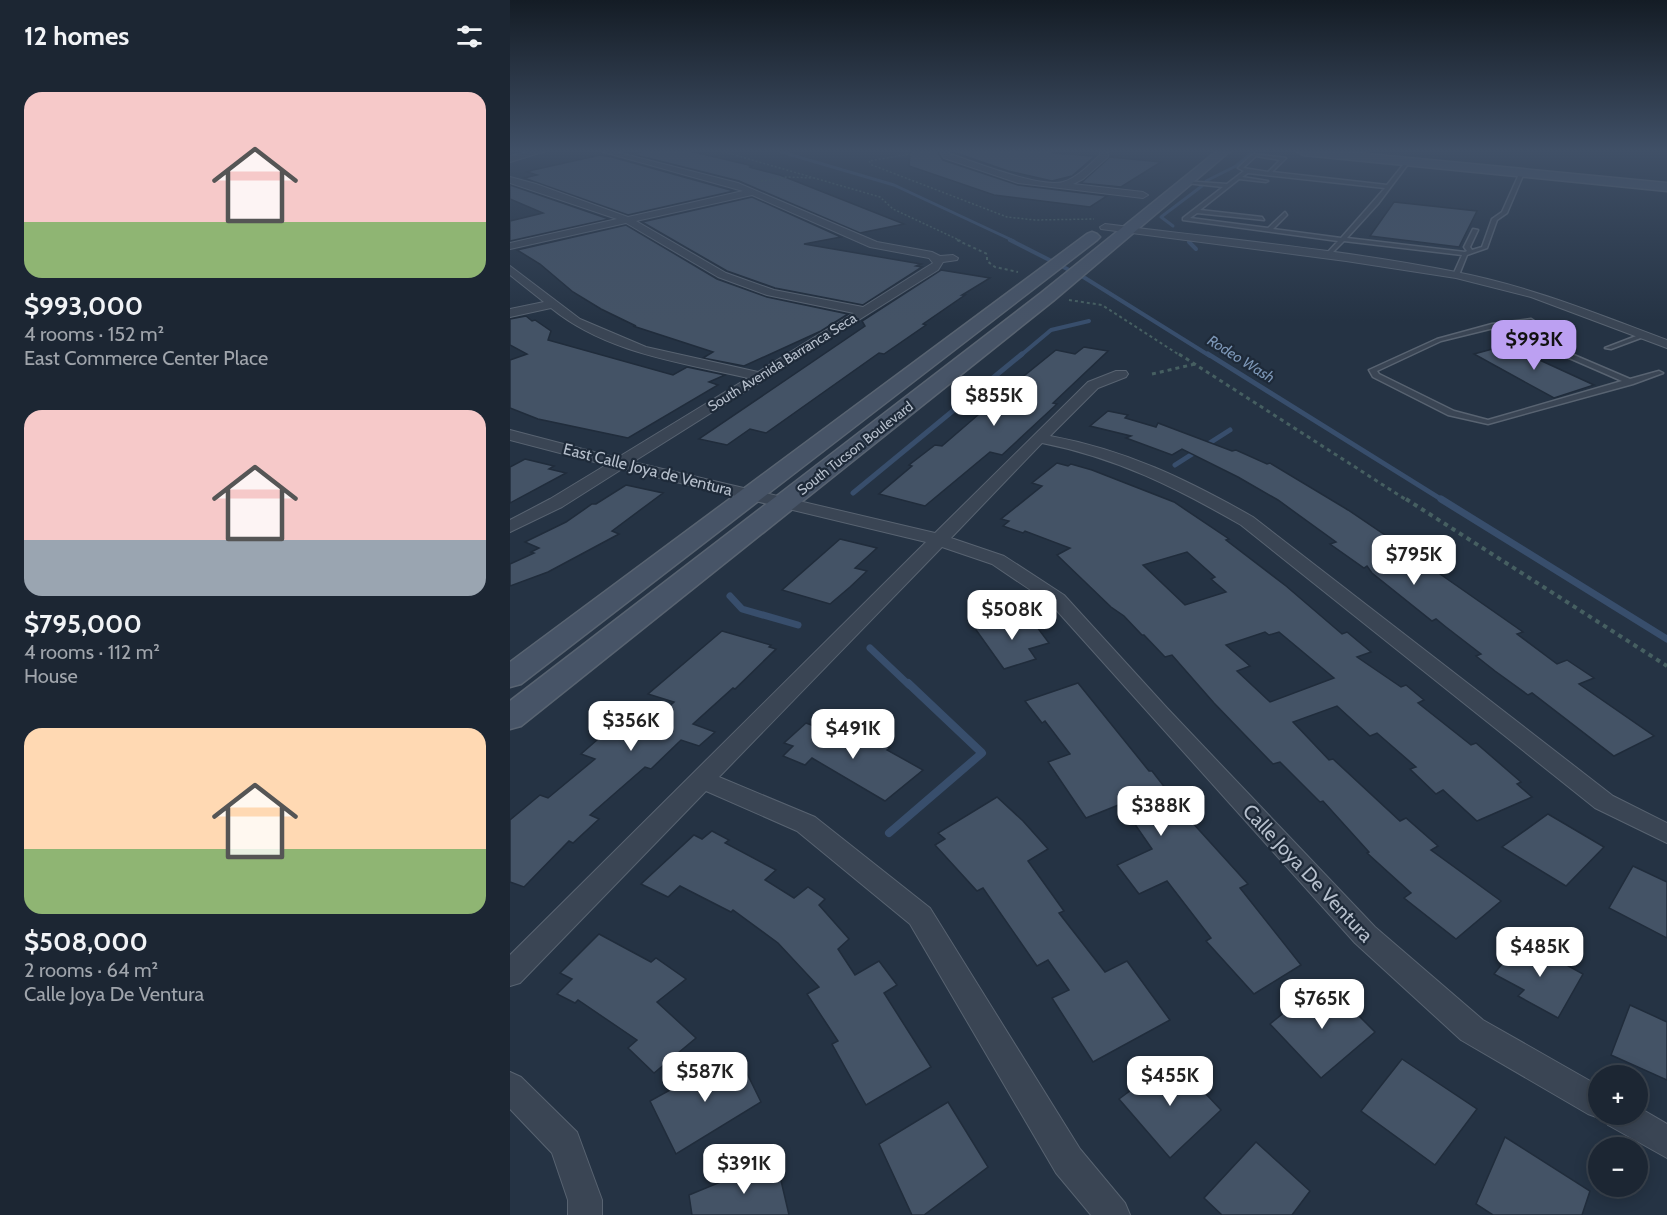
<!DOCTYPE html>
<html lang="en">
<head>
<meta charset="utf-8">
<style>
	body { margin:0; font-family:Cabin,sans-serif; background:#29323f; color:#f1f3f6; height:100vh; display:flex; flex-direction:column; font-size:22px; white-space:nowrap }
	* { box-sizing:border-box; margin:0 }
	p { font-size:20px; color:#a0a5ac }
	.icon { flex:none; width:33px; height:33px; fill:none; stroke:currentColor; stroke-width:2; stroke-linecap:round; stroke-linejoin:round }
	.map { position:relative; flex:1; overflow:hidden }
	.details { display:flex; flex-direction:column; background:#1c2633; width:510px }
	.details>* { flex:none }
	.tools { position:absolute; left:1078px; top:1065px; display:grid; gap:12px }
	.tools a { display:grid; place-items:center; width:60px; height:60px; border-radius:50%; background:#1c2633; box-shadow:0 3px 15px #0003,0 0 0 2px #3a434e; font-size:30px }
	.price { position:absolute; translate:-50% -51px; padding:0 14px; border-radius:12px; background:#fff; color:#222; font-size:20px; line-height:39px; filter:drop-shadow(0 2px 3px #0008) }
	.price::after { content:''; position:absolute; left:50%; top:36px; width:18px; height:14px; margin-left:-9px; background:inherit; clip-path:polygon(0 0,100% 0,50% 100%) }
	.price.selected { background:#bca0f2; color:#111 }
	ul { padding:0; list-style:none }
	li { display:grid; align-content:center; gap:12px; height:318px; padding:0 24px }
	li span { display:grid; place-items:center; height:186px; border-radius:18px; color:#555 }
	li>.icon { margin-inline-start:auto }
	span .icon { width:108px; height:108px; fill:#fffc; stroke-width:1 }
	li b { font-size:26px }
	h2 { display:flex; justify-content:space-between; align-items:center; height:72px; padding:0 24px; font-size:26px }
	main { display:flex; flex:1; min-height:0 }
	.map>svg:first-child { display:block }
	.lines { fill:none; stroke-linecap:round; stroke-linejoin:round }
	.stream-far4 { stroke:#384e6c; stroke-width:3 }
	.stream-far3 { stroke:#384e6c; stroke-width:4 }
	.stream-far2 { stroke:#384e6c; stroke-width:5 }
	.stream-far1 { stroke:#384e6c; stroke-width:7 }
	.stream { stroke:#384e6c; stroke-width:8 }
	.building { fill:#445366; stroke:#202c3b; stroke-width:1.5; fill-rule:evenodd }
	.lane-casing { stroke:#586371; stroke-width:3 }
	.street-casing { stroke:#586371; stroke-width:2 }
	.secondary-casing { stroke:#586371; stroke-width:3 }
	.path-far3 { stroke:#465f61; stroke-width:1.5; stroke-dasharray:2 2; stroke-linecap:butt }
	.path-far2 { stroke:#465f61; stroke-width:2; stroke-dasharray:3 3; stroke-linecap:butt }
	.path-far1 { stroke:#465f61; stroke-width:3; stroke-dasharray:4 4; stroke-linecap:butt }
	.path { stroke:#465f61; stroke-width:4; stroke-dasharray:4.5 4.5; stroke-linecap:butt }
	.lane { fill:#3a4554; fill-rule:evenodd }
	.street { fill:#3a4554; fill-rule:evenodd }
	.secondary { fill:#475467; fill-rule:evenodd }
	.labels { text-anchor:middle; stroke-width:4.5; stroke-linejoin:round; paint-order:stroke }
	.far-street-label { font-size:14px; fill:#b7c0cd; stroke:#1e2a39 }
	.far-water-label { font-size:15px; font-style:italic; fill:#7c96b6; stroke:#1e2a39 }
	.street-label { font-size:16px; fill:#b7c0cd; stroke:#1e2a39 }
	.near-street-label { font-size:20px; fill:#b7c0cd; stroke:#1e2a39 }
</style>
</head>
<body>
<main>
<section class="details">
<h2>12 homes<svg class="icon" aria-label="filters" viewBox="0 0 24 24"><path d="M4 7h16M4 17h16"/><circle cx="9" cy="7" r="2"/><circle cx="15" cy="17" r="2"/></svg></h2>
<ul>
<li><span style="background:linear-gradient(#f6c9c9 70%,#8fb573 0)"><svg class="icon" aria-label="home" viewBox="0 0 24 24"><path d="M3 11l9-7 9 7M6 9v11h12V9"/></svg></span><div><b>$993,000</b><p>4 rooms · 152 m²</p><p>East Commerce Center Place</p></div></li>
<li><span style="background:linear-gradient(#f6c9c9 70%,#9aa5b1 0)"><svg class="icon" aria-label="home" viewBox="0 0 24 24"><path d="M3 11l9-7 9 7M6 9v11h12V9"/></svg></span><div><b>$795,000</b><p>4 rooms · 112 m²</p><p>House</p></div></li>
<li><span style="background:linear-gradient(#ffd9b3 65%,#8fb573 0)"><svg class="icon" aria-label="home" viewBox="0 0 24 24"><path d="M3 11l9-7 9 7M6 9v11h12V9"/></svg></span><div><b>$508,000</b><p>2 rooms · 64 m²</p><p>Calle Joya De Ventura</p></div></li>
</ul>
</section>
<div class="map">
<svg width="1157" height="1215" viewBox="0 0 1157 1215">
	<rect width="100%" height="100%" fill="#253344"/>
	<g class="lines">
		<g class="stream-far4">
			<polyline points="268,151 384,185 504,241"/>
			<polyline points="696,181 726,166 741,154"/>
			<polyline points="663,226 651,217 692,186"/>
		</g>
		<g class="stream-far3">
			<polyline points="500,240 575,278 700,356"/>
			<polyline points="679,242 686,249"/>
			<polyline points="510,356 541,330 579,321"/>
		</g>
		<g class="stream-far2">
			<polyline points="698,354 934,501"/>
			<polyline points="665,465 720,430"/>
			<polyline points="343,493 512,354"/>
		</g>
		<g class="stream-far1">
			<polyline points="931,499 1157,639"/>
			<polyline points="220,596 232,609 288,625"/>
			<polyline points="360,648 399,685"/>
		</g>
		<polyline class="stream" points="379,833 472,753 398,683"/>
	</g>
	<g class="building">
		<polygon points="135,151 180,151 243,166 239,167 270,175 394,224 350,233 229,181 122,154"/>
		<polygon points="400,151 427,151 433,160 508,185 597,196 580,207 484,195 399,166"/>
		<polygon points="440,151 545,151 542,153 585,156 562,176 542,181 498,171"/>
		<polygon points="90,155 102,157 224,191 118,215 14,178 27,175 17,172 23,170"/>
		<polygon points="600,157 651,162 611,187 571,183"/>
		<polygon points="0,185 99,219 0,241 0,221 33,213 0,199"/>
		<polygon points="242,197 331,237 294,244 411,264 406,266 412,267 353,305 265,288 217,271 132,222"/>
		<polygon points="884,202 967,211 949,247 860,236"/>
		<polygon points="116,225 207,279 257,297 338,314 311,331 234,366 193,358 203,352 123,326 126,326 91,309 63,292 30,264 7,250"/>
		<polygon points="431,270 480,278 452,295 455,295 413,324 416,325 374,354 369,353 256,433 240,429 217,445 189,439 355,326 352,321"/>
		<polygon points="16,316 22,321 25,320 41,331 38,340 163,375 177,367 215,375 199,382 208,385 118,438 28,419 0,408 0,360 17,354 0,345 0,319"/>
		<polygon points="997,345 1084,385 1044,398 964,354"/>
		<polygon points="574,347 598,351 543,403 547,404 492,455 480,452 415,506 369,494 402,466 399,465 425,445 432,446 505,383 546,350 565,354"/>
		<polygon points="598,411 618,415 615,418 646,427 648,423 722,451 726,450 757,464 760,463 838,510 931,573 930,574 1013,632 1007,634 1047,664 1057,660 1084,678 1069,684 1144,736 1104,756 1022,693 1018,695 985,671 966,656 971,654 936,627 926,619 922,621 862,573 857,566 854,568 820,544 826,542 768,500 728,477 672,449 662,455 616,438 621,436 580,426"/>
		<polygon points="15,459 44,466 39,469 56,473 0,503 0,467"/>
		<path d="M547 463 558 466 561 464 582 470 664 502 719 539 716 540 776 586 832 634 837 632 861 652 847 657 891 687 896 685 914 700 908 703 961 745 966 743 1011 782 1007 784 1022 797 967 821 933 790 926 794 900 769 906 767 867 733 860 736 827 706 783 722 819 760 823 759 890 821 896 818 928 846 921 850 991 901 946 939 894 898 901 893 857 853 859 852 813 801 810 802 770 762 763 764 704 703 662 655 655 657 634 635H632L614 616 601 607 547 555 560 548 515 531 513 533 493 526 499 521 491 519 532 486 522 483ZM677 552 705 577 701 579 716 592 675 605 633 565ZM755 632 759 635 769 632 824 678 760 702 727 671 740 666 716 645Z"/>
		<polygon points="116,485 153,493 102,531 109,534 38,572 0,586 0,564 24,553 21,552 29,548 15,542 56,522 82,504 86,504"/>
		<polygon points="330,539 367,548 345,568 357,571 340,587 320,604 272,590"/>
		<polygon points="502,617 506,623 521,619 539,643 519,649 526,659 494,669 464,627"/>
		<polygon points="212,631 261,645 259,647 266,649 225,689 223,688 183,724 205,732 189,746 171,740 141,769 135,767 80,815 89,819 63,843 59,841 14,887 0,882 0,820 30,795 38,798 85,759 71,754 95,733 119,741 164,702 138,694"/>
		<polygon points="568,683 639,771 642,771 680,820 738,884 730,888 791,965 744,994 696,941 701,938 657,881 629,894 607,865 642,849 611,804 576,818 538,762 560,754 535,721 532,723 515,701"/>
		<polygon points="296,723 341,740 348,734 380,748 377,750 413,770 375,801 302,758 295,765 273,756 283,746 274,743"/>
		<polygon points="487,797 513,821 538,849 518,861 554,911 549,913 595,972 617,961 660,1020 583,1062 542,998 559,990 538,960 527,966 473,888 467,891 425,845 435,839 428,833"/>
		<polygon points="1038,814 1094,847 1056,886 992,847"/>
		<polygon points="202,831 219,840 215,843 266,870 255,880 284,898 298,887 315,899 309,905 339,939 328,949 345,975 369,961 387,985 374,993 421,1067 356,1105 322,1044 328,1041 297,994 309,987 268,943 223,910 221,912 170,886 158,897 131,884 184,835 192,839"/>
		<polygon points="1123,866 1157,882 1157,938 1099,908"/>
		<polygon points="89,934 141,962 146,958 176,979 147,1002 186,1038 144,1073 118,1048 127,1040 68,1000 65,1003 47,994 62,979 50,973"/>
		<polygon points="1011,940 1073,974 1048,1018 1008,996 1014,990 984,974"/>
		<polygon points="809,984 834,1012 839,1006 865,1032 811,1078 760,1024"/>
		<polygon points="1120,1005 1157,1022 1157,1080 1101,1055"/>
		<polygon points="227,1053 251,1102 166,1154 140,1101"/>
		<polygon points="663,1059 711,1110 660,1158 609,1099"/>
		<polygon points="892,1059 967,1109 925,1165 851,1111"/>
		<polygon points="438,1102 478,1167 414,1215 402,1215 369,1144"/>
		<polygon points="995,1137 1080,1191 1072,1215 983,1215 966,1204"/>
		<polygon points="746,1142 800,1191 782,1215 712,1215 694,1198"/>
		<polygon points="266,1159 279,1215 182,1215 179,1195"/>
	</g>
	<g class="lines">
		<g class="lane-casing">
			<g id="lane">
				<path d="M743 154 776 158 762 172 877 185 897 160H901L868 204 837 238 955 252 957 251 954 247 963 229 968 230 960 247 962 250 972 247 982 219 992 212 1010 172 1014 173 997 213 987 220 977 248 957 255 949 275 946 277 943 275 952 255 834 241 819 256 816 254 828 241 673 220V218L713 187 676 183 674 181 717 184 734 171 728 168ZM746 156 770 160 758 172 733 168ZM738 173 875 188 831 238 763 229 777 215 775 212 758 228 680 218 687 213 754 220 752 217 690 210 729 179 756 182 758 181 732 177Z"/>
				<path d="M1021 319 1024 321 1023 322 996 326 1120 379 1149 371 1153 373 1123 384 978 424 938 415 863 377 859 370 927 339 982 324ZM988 327 1112 381 978 420 944 411 869 374 867 371 931 341Z"/>
				<polygon points="1134,333 1137,335 1136,336 1101,349 1095,348"/>
			</g>
		</g>
		<g class="street-casing">
			<g id="street">
				<polygon points="23,151 36,151 0,162 0,156"/>
				<path d="M90 151H102L228 183 367 242 422 252 430 256 443 255 448 258 447 260 433 262 428 270 123 462 425 533 578 382 606 371H616L618 374 616 377 588 388 540 436C616 450 676 479 743 517L1103 796 1157 823V843L1085 808 731 525C665 487 607 458 532 443L441 538 494 556 554 595 657 708 865 927 973 1020 1089 1086V1114H1128V1107L1157 1124V1158L1098 1125 1094 1116 1089 1118 1078 1114 951 1040 845 943 540 603 482 564 432 547 209 777 305 817 420 908 570 1149 615 1203 620 1215H581L546 1173 400 924 287 831 196 791 10 983 0 986V955L416 542 112 469 52 507 0 532V520L40 499 96 465 0 440V430L107 458 238 378C170 362 96 353 41 308L0 317V309L34 302 0 275V266L70 319 136 347 248 372 344 313 257 295 208 277 116 223 0 249V243L107 219 0 183V177L26 184 118 217 233 191ZM242 195 360 247 419 258 423 263 353 307 264 290 216 273 126 221Z"/>
				<path d="M429 151H437L440 154C465 162 529 188 553 182 567 178 579 165 590 155V151L598 153V157L573 179 563 184 633 192 638 195 633 198 508 183 434 158Z"/>
				<path d="M595 224C712 239 830 249 946 272 1019 286 1087 314 1157 340V348L1021 297 946 278 836 261 591 229 590 227Z"/>
				<polygon points="0,1072 11,1077 67,1132 92,1200 92,1215 58,1215 58,1200 42,1153 0,1109"/>
			</g>
		</g>
		<g class="secondary-casing">
			<g id="secondary">
				<polygon points="707,151 720,151 543,301 11,726 0,729 0,701 531,293"/>
				<polygon points="787,151 826,151 1157,183 1157,191 793,155"/>
				<polygon points="582,232 587,234 590,237 587,240 11,684 0,687 0,662 577,234"/>
			</g>
		</g>
		<g class="path-far3">
			<polyline points="211,151 370,197 383,209 451,241"/>
			<polyline points="418,151 359,161 362,165 497,217 525,220 584,219"/>
			<polyline points="251,181 277,177 303,178"/>
		</g>
		<g class="path-far2">
			<polyline points="447,240 477,254 477,261 485,267 508,272"/>
			<polyline points="559,300 592,305 671,356"/>
		</g>
		<g class="path-far1">
			<polyline points="669,354 898,501"/>
			<polyline points="642,374 685,364"/>
		</g>
		<polyline class="path" points="896,499 1157,666"/>
		<use href="#lane" class="lane"/>
		<use href="#street" class="street"/>
		<use href="#secondary" class="secondary"/>
	</g>
	<linearGradient id="sky" x2="0" y2="1"><stop stop-color="#141c25"/><stop offset="0.47" stop-color="#405067"/><stop offset="1" stop-color="#405067" stop-opacity="0"/></linearGradient>
	<rect width="1157" height="321" fill="url(#sky)"/>
	<g class="labels">
		<g class="far-street-label">
			<text transform="translate(272 362) rotate(-32)" y="5">South Avenida Barranca Seca</text>
			<text transform="translate(345 448) rotate(-38)" y="5">South Tucson Boulevard</text>
		</g>
		<g class="far-water-label">
			<text transform="translate(731 359) rotate(32)" y="5">Rodeo Wash</text>
		</g>
		<g class="street-label">
			<text transform="translate(138 469) rotate(14)" y="6">East Calle Joya de Ventura</text>
		</g>
		<g class="near-street-label">
			<text transform="translate(798 873) rotate(47)" y="7">Calle Joya De Ventura</text>
		</g>
	</g>
</svg>
<div class="tools">
<a>+</a>
<a>−</a>
</div>
<b class="price selected" style="left:1024px;top:371px">$993K</b>
<b class="price" style="left:484px;top:427px">$855K</b>
<b class="price" style="left:904px;top:586px">$795K</b>
<b class="price" style="left:502px;top:641px">$508K</b>
<b class="price" style="left:121px;top:752px">$356K</b>
<b class="price" style="left:343px;top:760px">$491K</b>
<b class="price" style="left:651px;top:837px">$388K</b>
<b class="price" style="left:1030px;top:978px">$485K</b>
<b class="price" style="left:812px;top:1030px">$765K</b>
<b class="price" style="left:195px;top:1103px">$587K</b>
<b class="price" style="left:660px;top:1107px">$455K</b>
<b class="price" style="left:234px;top:1195px">$391K</b>
</div>
</main>
</body>
</html>
